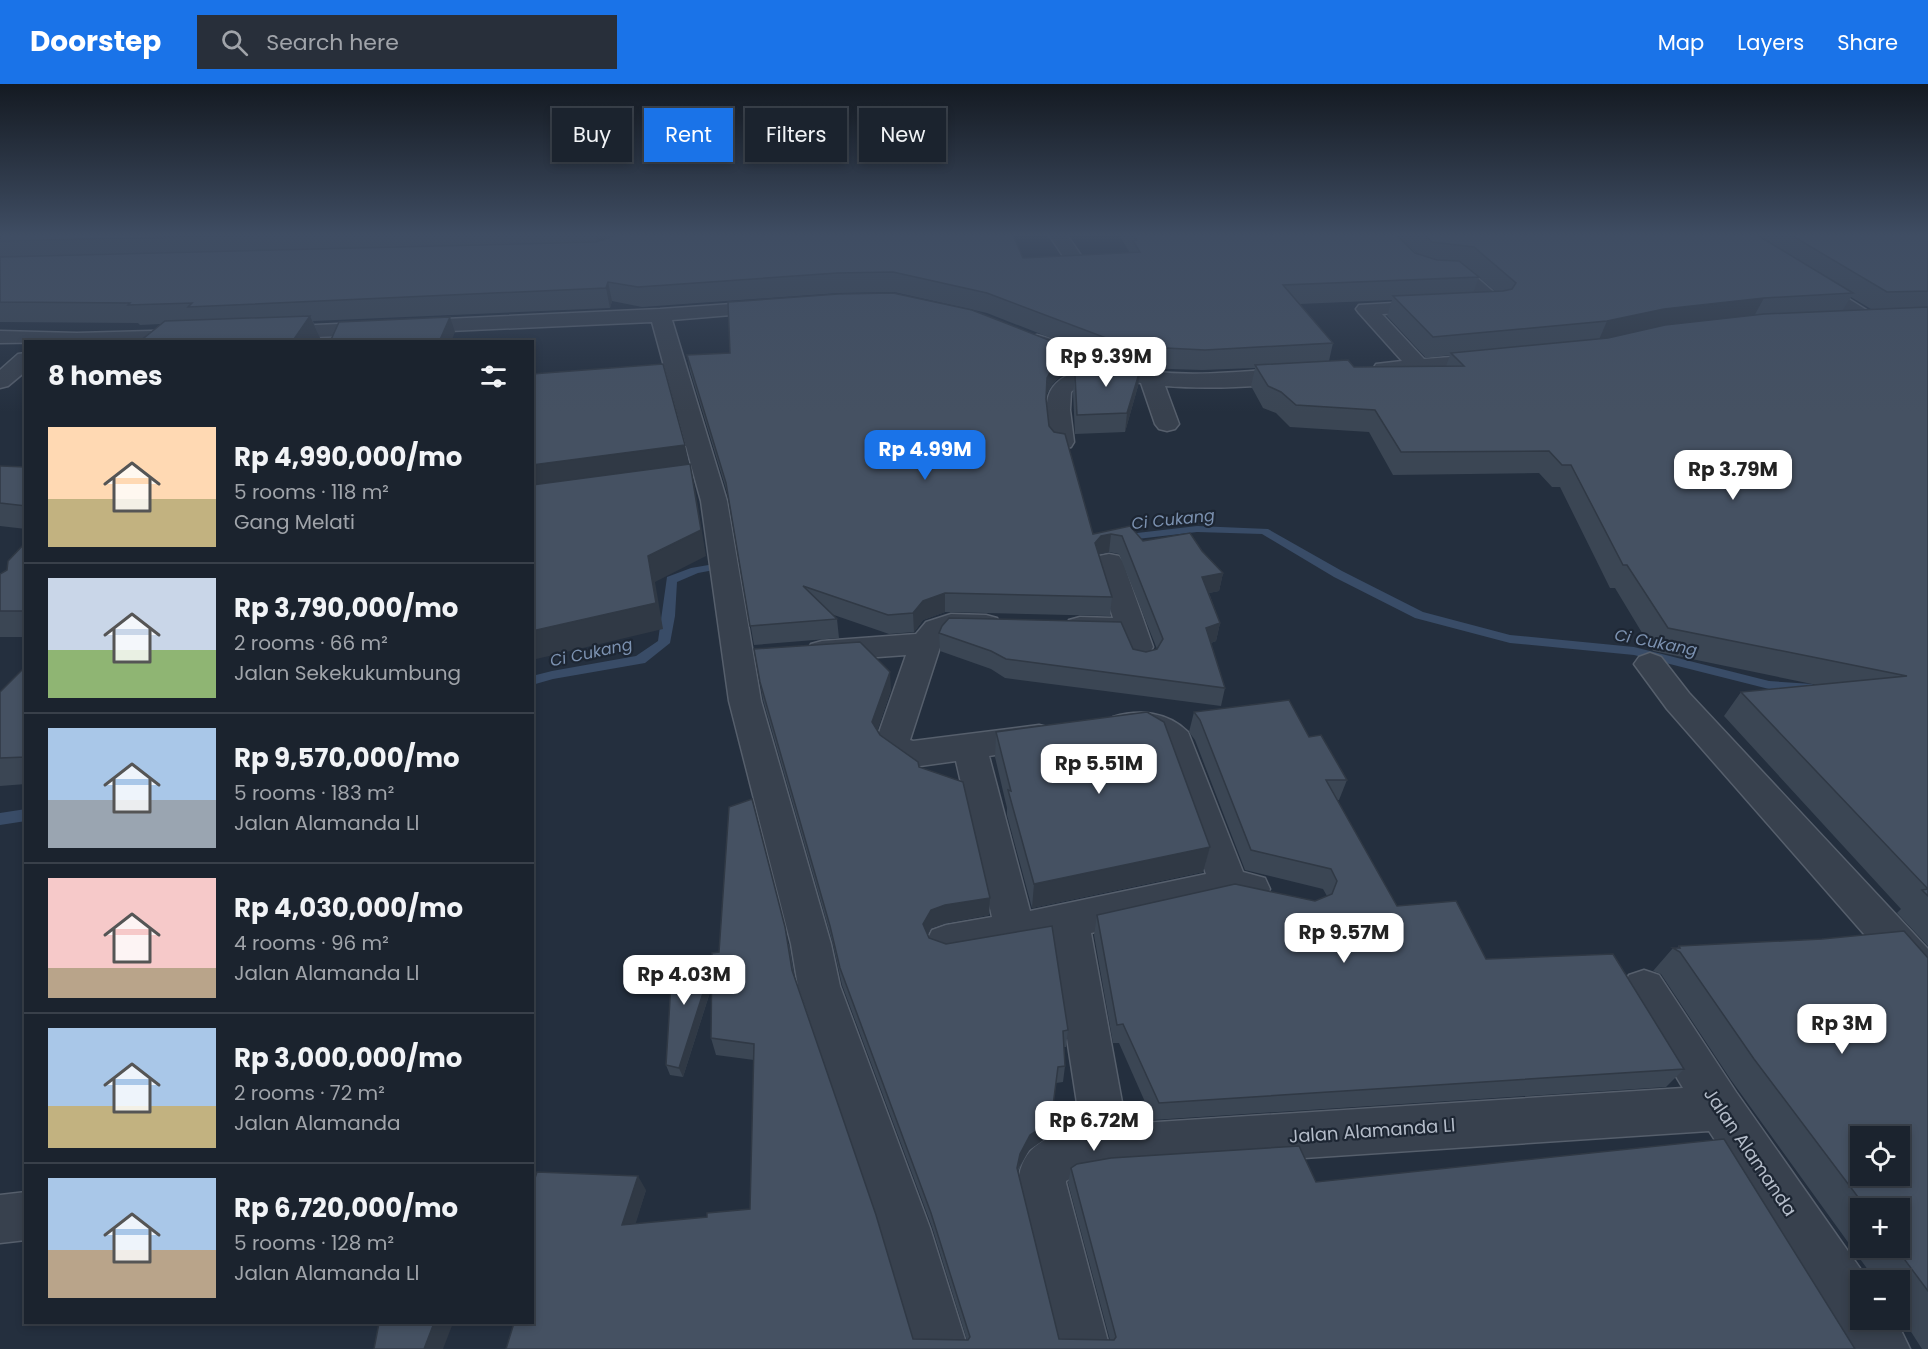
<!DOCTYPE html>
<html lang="en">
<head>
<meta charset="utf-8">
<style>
	body { margin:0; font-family:Poppins,sans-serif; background:#282f3a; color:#f1f3f6; height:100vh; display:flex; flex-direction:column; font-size:22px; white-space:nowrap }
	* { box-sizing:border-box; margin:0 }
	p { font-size:20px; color:#a0a4aa }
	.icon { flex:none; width:33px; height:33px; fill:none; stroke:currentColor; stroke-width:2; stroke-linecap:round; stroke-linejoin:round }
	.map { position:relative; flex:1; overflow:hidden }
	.side { position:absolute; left:24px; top:256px; width:510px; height:984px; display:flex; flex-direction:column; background:#1b232e; border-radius:0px; box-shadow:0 3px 9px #0003,0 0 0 2px #39404a }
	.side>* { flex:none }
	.guide { position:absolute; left:552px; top:24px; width:570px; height:54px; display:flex; gap:12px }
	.fabs { position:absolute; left:1850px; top:1042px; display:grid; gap:12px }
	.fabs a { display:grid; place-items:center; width:60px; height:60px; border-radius:0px; background:#1b232e; box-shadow:0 3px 9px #0003,0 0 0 2px #39404a; font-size:30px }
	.price { position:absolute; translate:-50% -51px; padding:0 14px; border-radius:12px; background:#fff; color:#222; font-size:20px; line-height:39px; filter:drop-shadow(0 2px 3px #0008) }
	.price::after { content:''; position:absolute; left:50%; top:36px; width:18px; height:14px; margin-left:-9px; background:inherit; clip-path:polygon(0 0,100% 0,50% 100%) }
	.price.active { background:#1a73e8; color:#fff }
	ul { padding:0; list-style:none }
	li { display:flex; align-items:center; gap:18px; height:150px; padding:0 24px }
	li+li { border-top:2px solid #39404a }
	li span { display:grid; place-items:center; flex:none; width:168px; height:120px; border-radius:0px; color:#555 }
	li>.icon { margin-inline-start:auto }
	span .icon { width:72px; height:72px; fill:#fffc; stroke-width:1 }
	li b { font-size:26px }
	h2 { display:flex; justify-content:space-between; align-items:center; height:72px; padding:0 24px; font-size:26px }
	.tag { padding:0 21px; border-radius:0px; background:#1b232e; box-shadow:0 3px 9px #0003,0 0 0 2px #39404a; font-size:21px; line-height:54px }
	.tag.active { background:#1a73e8; color:#fff }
	header { display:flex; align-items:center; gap:36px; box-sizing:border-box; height:84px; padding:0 30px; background:#1a73e8; color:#fff }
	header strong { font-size:28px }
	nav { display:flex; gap:33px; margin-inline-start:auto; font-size:21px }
	.search { width:420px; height:54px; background:#282f3a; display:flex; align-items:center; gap:15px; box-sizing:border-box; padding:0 21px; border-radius:0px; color:#a0a4aa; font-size:22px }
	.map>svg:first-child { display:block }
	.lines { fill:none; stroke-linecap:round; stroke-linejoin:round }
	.stream { fill:#394c67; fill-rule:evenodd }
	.minor-casing { stroke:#565f6c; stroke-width:3 }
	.minor { fill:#38414e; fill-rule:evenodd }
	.wall { fill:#3b4654; fill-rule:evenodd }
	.shaded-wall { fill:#303945 }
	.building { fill:#455162; stroke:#303945; stroke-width:1.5; fill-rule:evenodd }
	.labels { text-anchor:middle; stroke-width:4.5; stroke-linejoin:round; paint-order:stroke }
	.water-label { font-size:16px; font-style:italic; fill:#7c92b1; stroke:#1d2633 }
	.near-street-label { font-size:18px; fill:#b4bcc9; stroke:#1d2633 }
</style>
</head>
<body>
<header>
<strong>Doorstep</strong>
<div class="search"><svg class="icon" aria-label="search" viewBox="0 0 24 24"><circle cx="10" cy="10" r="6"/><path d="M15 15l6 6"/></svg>Search here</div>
<nav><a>Map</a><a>Layers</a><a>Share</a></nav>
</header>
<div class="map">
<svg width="1928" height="1265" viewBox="0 0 1928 1265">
	<rect width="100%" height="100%" fill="#242f3e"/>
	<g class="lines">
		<g class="stream">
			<polygon points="1197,442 1268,445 1342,487 1423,528 1510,551 1634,563 1769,597 1812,600 1819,605 1812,610 1769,605 1634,571 1510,559 1415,534 1334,493 1262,450 1197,448 1120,457 1114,454 1120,451"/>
			<polygon points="726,478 732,481 730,483 698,489 677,498 675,532 670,559 645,579 553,595 532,601 532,592 552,587 636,572 658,557 667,493 691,484"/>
			<polygon points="26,725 26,737 0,741 0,729"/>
		</g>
		<g class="minor-casing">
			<g id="minor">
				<polygon points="1049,151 1067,151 1089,183 1087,187 1073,187"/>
				<path d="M1376 151H1395L1425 179 1466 184 1506 219 1503 223 1496 225 1382 230 1424 275 1491 270 1499 272 1502 277 1499 282C1478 287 1395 294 1376 290L1373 285 1376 280 1402 277 1359 229 1356 225 1359 221 1478 214 1454 194 1431 193 1411 187Z"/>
				<polygon points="1726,151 1747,151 1876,232 1879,236 1876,240 1869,242 1862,240"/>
				<polygon points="773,217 780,219 783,223 780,227 672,236 727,417 761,617 831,860 840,902 930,1144 968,1265 916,1265 880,1144 798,902 791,860 729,617 701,417 652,238 273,255 266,253 263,249 266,245 273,243 660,225"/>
				<polygon points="189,246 196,248 200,252 196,256 0,259 0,247 77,249"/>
				<path d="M1037 251C1064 257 1087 274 1114 281 1174 296 1237 288 1297 283L1305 285 1308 290 1305 295C1268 304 1203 305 1165 302L1179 340 1175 345 1167 347 1159 345 1155 340 1141 299C1114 295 1095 286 1071 308L1070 326 1074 358 1071 363 1062 365 1053 363 1050 358C1045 319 1040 299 1083 285L1030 261 1026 257 1030 253Z"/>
				<polygon points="26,269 26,287 8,302 0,304 0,286 18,270"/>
				<polygon points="1109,470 1119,472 1123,478 1153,563 1149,570 1138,573 1127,570 1120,554 1080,553 1069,550 1065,543 1069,536 1080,533 1113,534 1095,478 1099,472"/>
				<path d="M951 530 986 531 997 534 1001 541 997 548 986 551 952 549 942 557 910 656 913 657 1039 641 1051 644 1056 653 1051 662 989 672 1030 827 1206 790 1161 662C1145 647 1132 655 1113 649L1108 641 1113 633C1140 625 1168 628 1188 648L1243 788 1265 794 1270 805 1265 816 1251 821 1229 817 1091 849 1126 1040 1683 1004 1623 904 1629 891 1644 886 1659 891 1736 1008 1869 1197H1860V1236H1896L1910 1265H1853L1709 1047 1107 1087 1073 1093 1066 1097V1099L1110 1265H1058L1018 1099C1022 1061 1046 1052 1081 1045L1052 857 946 875 932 870 926 858 932 846 946 841 992 833 956 677 913 683C894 679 885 674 876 657L906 571 822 577 811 574 807 567 811 560 822 557 916 550 926 538Z"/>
				<polygon points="1650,569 1661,573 1689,609 1928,865 1928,911 1913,906 1667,625 1634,580 1639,573"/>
				<polygon points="26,1108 26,1156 0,1159 0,1111"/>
			</g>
		</g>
		<use href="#minor" class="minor"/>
	</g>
	<g class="wall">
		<path d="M0 151H613L610 154 1023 174 1130 169 1119 151H1396L1415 169 1419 171 1398 151H1928V862L1897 829 1901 825 1724 632 1741 608 1817 601 1653 567 1615 504H1610L1560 403H1552L1539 389 1393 391 1369 348 1290 343 1276 329 1263 324 1251 302 1255 284 1202 286 1141 284 1138 302 1125 348 1075 350 1073 309 1075 291 1112 278 987 229 894 208 839 209 642 223 612 217 610 224 313 237 320 254 318 258H139L161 240 140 241 138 239 0 238ZM1479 193 1496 208 1473 209ZM1851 213 1871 225 1842 227ZM1392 216 1387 232 1426 274 1450 271 1446 282 1354 283 1329 277 1333 259 1300 220Z"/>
		<polygon points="687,271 1078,284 1058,294 1051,302 1046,311 1046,316 1049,342 1093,450 1130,442 1143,457 1202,467 1223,489 1219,507 1209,509 1220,539 1216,557 1211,559 1225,604 1221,622 1005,594 991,585 940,567 939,549 1133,565 1146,568 1157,565 1119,470 1109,468 1099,470 1112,513 1110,532 945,528 923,536 914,548 889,550 831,530 837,535 839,554 754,561 729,415 690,287"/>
		<polygon points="0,382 26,383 26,445 0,442"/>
		<polygon points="26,458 26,553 0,553 0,490 7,486"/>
		<polygon points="26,582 26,700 0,702 0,608"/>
		<polygon points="760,598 891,606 877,647 880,651 919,683 990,814 989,831 946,839 931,844 928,850 929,854 1068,946 1066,963 1064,963 1065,982 1063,998 1056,999 1049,1052 1029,1066 1018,1087 1059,1255 1110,1256 1068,1099 1071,1084 1316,1098 1855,1265 506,1265 513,1242 500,1239 532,1239 646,1106 635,1140 707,1133 750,1125 754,976 716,971 711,954 712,902 683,993 670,991 666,981 712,876 789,860 794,890 913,1255 967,1256 932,1143 842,901 833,860 763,616"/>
		<polygon points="1194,628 1309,653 1347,696 1339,716 1337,716 1397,822 1486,875 1684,985 1666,1003 1153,1036 1119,959 1113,959 1094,851 1097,831 1315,817 1327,812 1323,805 1245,786 1195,656 1189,648"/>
		<polygon points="996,648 1210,763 1203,788 1032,824 1007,731 1007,724 995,673"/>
		<path d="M1679 862 1928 874V1265H1922L1899 1229V1197H1876L1731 996 1661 890 1653 887 1673 864H1677ZM1860 1125H1899V1164H1860Z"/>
	</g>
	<g class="shaded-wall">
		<polygon points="596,151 613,151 606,159 599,162"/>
		<polygon points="608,198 612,217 610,224 606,204"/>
		<polygon points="1764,214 1753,234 1598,258 1607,237 1664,225"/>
		<polygon points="310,232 320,254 318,258 292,258"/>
		<polygon points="450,233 455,248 451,258 439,258"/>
		<polygon points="1079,268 1078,284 1058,294 1051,302 1046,311 1047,294 1052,285 1059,277"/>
		<polygon points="1141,283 1138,302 1125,348 1127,329"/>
		<polygon points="685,361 690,385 532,407 532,381"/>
		<polygon points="690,380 695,405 706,472 655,498 663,545 532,576 532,547 648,472"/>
		<polygon points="1111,450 1109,468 1099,470 1095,459 1101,452"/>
		<polygon points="1223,489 1219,507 1199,511 1202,493"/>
		<polygon points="945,509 945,528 923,536 914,548 913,529 923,517"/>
		<polygon points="1220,539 1216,557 1202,562 1206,544"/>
		<polygon points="890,588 891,606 874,656 872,638"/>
		<polygon points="1210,763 1203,788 1032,824 1034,800"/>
		<polygon points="990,814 989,831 946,839 931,844 924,857 923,840 931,826 945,821"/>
		<polygon points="714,876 717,886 683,993 679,984"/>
		<polygon points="1051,1037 1049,1052 1029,1066 1018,1085 1016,1099 1020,1070 1030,1051"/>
		<polygon points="638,1092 646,1106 631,1155 622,1141"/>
		<polygon points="434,1239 453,1239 443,1265 424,1265"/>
	</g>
	<g class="building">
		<polygon points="0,151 268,151 0,157"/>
		<polygon points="617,151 1013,151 1023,174 1140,168 1133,157 1137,156 1133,151 1396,151 1415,169 1437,176 1459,177 1479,193 1283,201 1333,259 1205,266 1146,263 1114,257 987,209 893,188 837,189 638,203 608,198 606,204 188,223 192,219 128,221 130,219 0,218 0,173 596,158"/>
		<polygon points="1424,151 1757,151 1853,209 1764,214 1664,225 1607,237 1433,253 1393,212 1503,207 1512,205 1516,199 1474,163 1432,158"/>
		<polygon points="1791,151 1928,151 1928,207 1887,208"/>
		<polygon points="893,209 972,226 1079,268 1059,277 1052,285 1047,294 1046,315 1049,342 1054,348 1065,350 1093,450 1130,442 1143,457 1190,449 1202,467 1223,489 1202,493 1220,539 1206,544 1225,604 1006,575 991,567 939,549 942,542 949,534 1121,538 1133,565 1146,568 1157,565 1163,555 1122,452 1111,450 1101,452 1095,459 1112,513 945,509 923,517 913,529 888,531 803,502 837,535 750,542 726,399 687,271 730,269 728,218 838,210"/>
		<polygon points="1928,223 1928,805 1741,608 1907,592 1668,544 1627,481 1623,481 1571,381 1562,381 1549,367 1401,368 1375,326 1296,321 1281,308 1268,302 1255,281 1348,276 1354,283 1464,282 1451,269 1608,254 1665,241 1764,230"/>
		<polygon points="310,232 292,258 139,258 165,237"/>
		<polygon points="450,233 439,258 330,258 339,238"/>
		<polygon points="1099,278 1115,278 1141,283 1127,329 1077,331 1075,291"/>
		<polygon points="663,280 685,361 532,381 532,290"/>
		<polygon points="690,380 701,446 648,472 656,519 532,547 532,401"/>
		<polygon points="0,382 1,382 26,383 26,422 0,419"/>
		<polygon points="26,458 26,527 0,527 0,490 7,486 8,477"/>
		<polygon points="860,558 890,588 872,638 880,651 918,678 919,683 963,698 990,814 945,821 931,826 923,840 929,854 946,860 1052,842 1068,946 1063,947 1065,982 1058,983 1051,1037 1030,1051 1020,1070 1017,1084 1059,1255 1114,1256 1116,1253 1071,1084 1077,1080 1111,1074 1299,1062 1316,1098 1724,1055 1855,1265 506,1265 514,1239 532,1239 532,1103 537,1088 638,1092 622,1141 707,1133 707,1129 750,1125 754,960 711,954 712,869 719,868 729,723 752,715 785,843 792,886 876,1131 913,1255 968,1256 970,1253 931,1129 840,884 830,842 760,598 754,565"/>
		<polygon points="26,582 26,673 0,674 0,608"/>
		<polygon points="1289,616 1309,653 1321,651 1347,696 1326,696 1397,822 1456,817 1486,875 1613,870 1684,985 1159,1019 1123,940 1117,941 1097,831 1235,800 1315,817 1332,810 1337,797 1331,785 1251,766 1200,636 1194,628"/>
		<polygon points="1147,628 1164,638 1210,763 1034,800 1008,706 1011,707 996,648"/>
		<polygon points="1928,805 1928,812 1922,806"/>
		<path d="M1904 847 1928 874V1207L1896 1164H1899V1125H1867L1754 975 1680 868 1673 864H1680L1679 862 1822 855ZM1860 1053H1899V1092H1860Z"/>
		<polygon points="712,876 712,881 679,984 666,981 672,883"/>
		<polygon points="379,1239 434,1239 424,1265 374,1265"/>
	</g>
	<linearGradient id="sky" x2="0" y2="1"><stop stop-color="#141a22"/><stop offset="0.46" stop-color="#3f4d63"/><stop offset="1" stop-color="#3f4d63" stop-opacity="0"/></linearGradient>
	<rect width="1928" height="328" fill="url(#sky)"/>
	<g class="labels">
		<g class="water-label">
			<text transform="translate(1173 435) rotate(-6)" y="6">Ci Cukang</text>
			<text transform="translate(1656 558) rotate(11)" y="6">Ci Cukang</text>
			<text transform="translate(591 568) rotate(-12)" y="6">Ci Cukang</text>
		</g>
		<g class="near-street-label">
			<text transform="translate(1372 1047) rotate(-4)" y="6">Jalan Alamanda Ll</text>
			<text transform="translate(1750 1068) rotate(56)" y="6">Jalan Alamanda</text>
		</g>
	</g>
</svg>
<div class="fabs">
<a><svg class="icon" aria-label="locate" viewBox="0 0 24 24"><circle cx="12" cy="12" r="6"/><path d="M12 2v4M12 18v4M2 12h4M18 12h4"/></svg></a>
<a>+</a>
<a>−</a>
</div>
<b class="price" style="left:1106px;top:304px">Rp 9.39M</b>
<b class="price active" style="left:925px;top:397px">Rp 4.99M</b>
<b class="price" style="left:1733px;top:417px">Rp 3.79M</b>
<b class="price" style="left:1099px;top:711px">Rp 5.51M</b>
<b class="price" style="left:1344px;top:880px">Rp 9.57M</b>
<b class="price" style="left:684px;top:922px">Rp 4.03M</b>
<b class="price" style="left:1842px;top:971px">Rp 3M</b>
<b class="price" style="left:1094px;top:1068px">Rp 6.72M</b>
<div class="guide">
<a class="tag">Buy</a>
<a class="tag active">Rent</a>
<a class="tag">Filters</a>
<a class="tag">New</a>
</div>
<section class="side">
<h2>8 homes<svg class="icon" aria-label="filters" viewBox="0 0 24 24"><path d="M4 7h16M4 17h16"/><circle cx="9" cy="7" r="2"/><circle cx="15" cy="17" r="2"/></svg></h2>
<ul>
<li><span style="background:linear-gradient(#ffd9b3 60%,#c2b280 0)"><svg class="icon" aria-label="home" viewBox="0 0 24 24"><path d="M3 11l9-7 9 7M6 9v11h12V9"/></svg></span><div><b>Rp 4,990,000/mo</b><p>5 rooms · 118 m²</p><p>Gang Melati</p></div></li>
<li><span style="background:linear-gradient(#c9d6e8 60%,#8fb573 0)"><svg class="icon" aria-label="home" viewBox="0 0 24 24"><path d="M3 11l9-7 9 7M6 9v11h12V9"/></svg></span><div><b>Rp 3,790,000/mo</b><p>2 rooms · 66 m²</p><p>Jalan Sekekukumbung</p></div></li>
<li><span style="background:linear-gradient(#a9c7e8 60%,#9aa5b1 0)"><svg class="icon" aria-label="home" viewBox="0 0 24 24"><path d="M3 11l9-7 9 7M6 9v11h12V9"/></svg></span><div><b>Rp 9,570,000/mo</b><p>5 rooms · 183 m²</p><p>Jalan Alamanda Ll</p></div></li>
<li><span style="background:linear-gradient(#f6c9c9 75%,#b9a48a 0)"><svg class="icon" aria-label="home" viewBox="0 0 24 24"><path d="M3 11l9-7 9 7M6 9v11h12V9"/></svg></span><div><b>Rp 4,030,000/mo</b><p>4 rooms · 96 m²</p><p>Jalan Alamanda Ll</p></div></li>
<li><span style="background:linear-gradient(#a9c7e8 65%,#c2b280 0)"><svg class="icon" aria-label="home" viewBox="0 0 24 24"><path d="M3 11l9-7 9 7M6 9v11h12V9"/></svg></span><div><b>Rp 3,000,000/mo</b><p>2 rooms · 72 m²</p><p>Jalan Alamanda</p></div></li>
<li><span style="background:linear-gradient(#a9c7e8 60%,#b9a48a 0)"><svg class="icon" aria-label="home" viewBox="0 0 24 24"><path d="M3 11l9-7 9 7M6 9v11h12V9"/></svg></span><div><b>Rp 6,720,000/mo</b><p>5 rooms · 128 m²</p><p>Jalan Alamanda Ll</p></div></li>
</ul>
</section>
</div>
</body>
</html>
